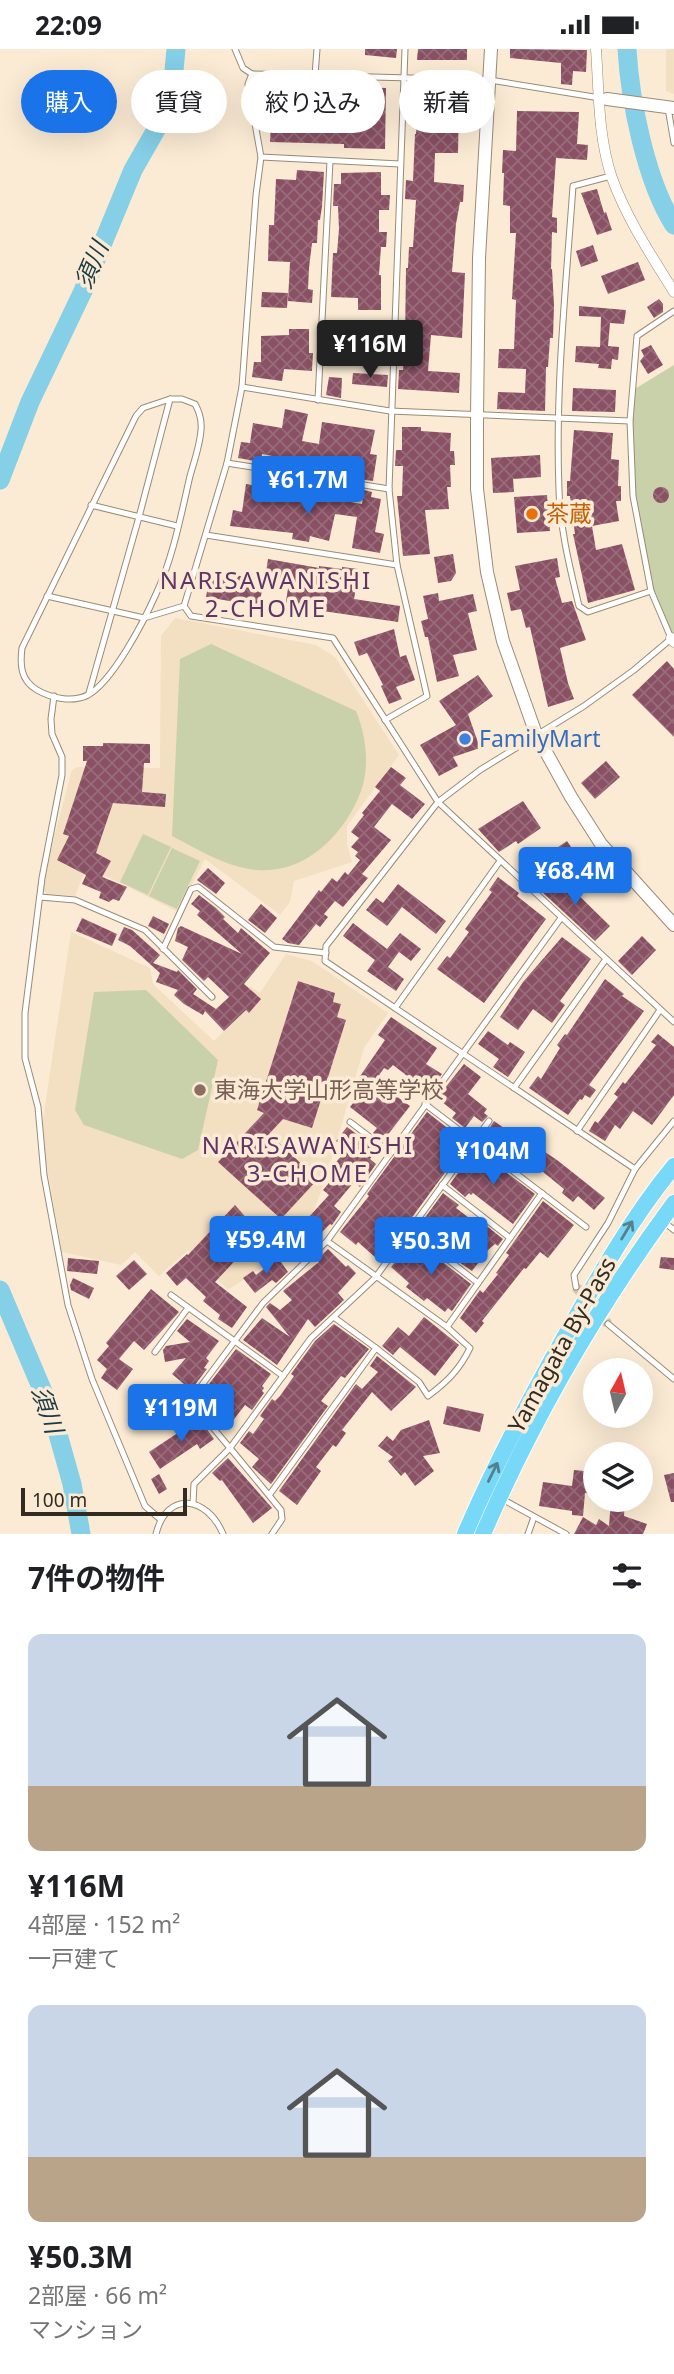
<!DOCTYPE html>
<html lang="ja">
<head>
<meta charset="utf-8">
<style>
	body { margin:0; font-family:"Noto Sans","Noto Sans JP",sans-serif; background:#f6f6f6; color:#202124; height:100vh; display:flex; flex-direction:column; font-size:26px; white-space:nowrap }
	* { box-sizing:border-box; margin:0 }
	p { font-size:23px; color:#757577 }
	.icon { flex:none; width:38px; height:38px; fill:none; stroke:currentColor; stroke-width:2; stroke-linecap:round; stroke-linejoin:round }
	.map { position:relative; height:1485px; overflow:hidden }
	.sheet { display:flex; flex-direction:column; background:#fff; flex:1 }
	.sheet>* { flex:none }
	.banner { position:absolute; left:21px; top:21px; width:634px; height:63px; display:flex; gap:14px }
	.needle { width:46px; rotate:8deg }
	.tools { position:absolute; left:583px; top:1309px; display:grid; gap:14px }
	.tools a { display:grid; place-items:center; width:70px; height:70px; border-radius:50%; background:#fff; box-shadow:0 7px 28px #0002; font-size:35px }
	.scale { position:absolute; left:21px; bottom:18px; width:166px; box-sizing:border-box; padding-left:7px; border:4px solid #312b22; border-top:0; font-size:19px; line-height:24px; white-space:nowrap; color:#312b22; -webkit-text-stroke:5px #fbebd4; paint-order:stroke }
	.price { position:absolute; translate:-50% -60px; padding:0 16px; border-radius:7px; background:#1a73e8; color:#fff; font-size:23px; line-height:46px; filter:drop-shadow(0 2px 4px #0008) }
	.price::after { content:''; position:absolute; left:50%; top:42px; width:21px; height:16px; margin-left:-10px; background:inherit; clip-path:polygon(0 0,100% 0,50% 100%) }
	.price.current { background:#222; color:#fff }
	ul { padding:0; list-style:none }
	li { display:grid; align-content:center; gap:14px; height:371px; padding:0 28px }
	li span { display:grid; place-items:center; height:217px; border-radius:14px; color:#555 }
	li>.icon { margin-inline-start:auto }
	span .icon { width:126px; height:126px; fill:#fffc; stroke-width:1 }
	li b { font-size:30px }
	h2 { display:flex; justify-content:space-between; align-items:center; height:84px; padding:0 28px; font-size:30px }
	.chip { padding:0 24px; border-radius:32px; background:#fff; box-shadow:0 7px 28px #0002; font-size:24px; line-height:63px }
	.chip.current { background:#1a73e8; color:#fff }
	.status { display:flex; justify-content:space-between; align-items:center; height:49px; padding:0 35px; background:#fff; direction:ltr }
	.status svg { height:19px; fill:currentColor }
	.map>svg:first-child { display:block }
	.built { fill:#f3dfc2 }
	.green { fill:#c9d1aa }
	.lines { fill:none; stroke-linecap:round; stroke-linejoin:round }
	.river { stroke:#85cfe7; stroke-width:19 }
	.building { fill:url(#building-cross-hatch) }
	.minor-tunnel { stroke:#d3c5b0; stroke-width:10; stroke-dasharray:10 5; stroke-linecap:butt }
	.service-casing { stroke:#998b76; stroke-width:7 }
	.minor-casing { stroke:#998b76; stroke-width:11 }
	.tertiary-casing { stroke:#998b76; stroke-width:14 }
	.trunk-casing { stroke:#fff; stroke-width:18 }
	.service { stroke:#fff; stroke-width:5 }
	.minor { stroke:#fff; stroke-width:10 }
	.tertiary { stroke:#fff; stroke-width:12 }
	.trunk { stroke:#78d8f7; stroke-width:16 }
	.oneway { stroke:#54828c }
	.food-dot { fill:#e8710a; stroke:#fbebd4; stroke-width:2.5 }
	.shop-dot { fill:#3f7fe0; stroke:#fbebd4; stroke-width:2.5 }
	.education-dot { fill:#8d6e63; stroke:#fbebd4; stroke-width:2.5 }
	.labels { text-anchor:middle; stroke-width:7; stroke-linejoin:round; paint-order:stroke }
	.food-label { font-size:23px; fill:#c56008; stroke:#fbebd4; text-anchor:start }
	.shop-label { font-size:23px; fill:#366cbe; stroke:#fbebd4; text-anchor:start }
	.education-label { font-size:23px; fill:#785e54; stroke:#fbebd4; text-anchor:start }
	.street-label { font-size:23px; fill:#312b22; stroke:#fbebd4 }
	.water-label { font-size:24px; font-style:italic; fill:#183b46; stroke:#fbebd4 }
	.neighbourhood-label { font-size:24px; letter-spacing:2px; fill:#613468; stroke:#fbebd4 }
</style>
</head>
<body>
<div class="status"><b>22:09</b><svg viewBox="0 0 49 12"><path d="M0 12V9h3v3zM5 12V6h3v6zM10 12V3h3v9zM15 12V0h3v12zM26 1h20v11H26zM47 4h2v5h-2z"/></svg></div>
<div class="map">
<svg width="674" height="1485" viewBox="0 0 674 1485">
	<defs>
		<pattern id="building-cross-hatch" width="8" height="8" patternUnits="userSpaceOnUse" patternTransform="scale(1.75)"><rect width="8" height="8" fill="#8a5063"/><path d="M0 0l8 8M0 8l8-8" fill="none" stroke="#986c7a"/></pattern>
	</defs>
	<rect width="100%" height="100%" fill="#fbebd4"/>
	<g class="built">
		<polygon points="666,0 674,0 674,45 666,42"/>
		<polygon points="175,569 316,596 335,608 399,706 347,777 347,795 352,813 294,832 290,853 280,866 205,810 178,863 106,827 104,830 85,822 75,847 47,845 43,841 53,792 72,721 78,718 160,719 161,587"/>
		<polygon points="71,883 150,919 153,935 214,992 244,962 236,954 250,937 260,944 286,905 312,912 388,964 364,999 326,1129 311,1169 270,1213 228,1241 188,1201 159,1227 135,1203 121,1216 62,1203 41,1084"/>
	</g>
	<g class="green">
		<path d="M674 316V587L671 589C664 573 655 556 650 540 634 475 627 407 633 341Z"/>
		<path d="M211 595 356 662C366 686 370 717 361 742 345 785 306 825 257 821 226 818 199 801 172 787L180 610Z"/>
		<polygon points="143,785 171,798 148,846 120,833"/>
		<polygon points="172,799 200,812 177,860 149,847"/>
		<polygon points="146,941 218,1011 198,1101 182,1110 84,1076 75,1061 94,943"/>
	</g>
	<g class="lines">
		<g class="river">
			<path d="M627 0C630 52 646 132 674 176"/>
			<polyline points="0,431 30,353 83,242 133,121 157,79 172,44 176,0"/>
			<polyline points="0,1241 52,1364 72,1435 81,1485"/>
		</g>
	</g>
	<g class="building">
		<polygon points="365,0 397,0 396,9 365,6"/>
		<polygon points="418,0 467,0 467,11 417,11"/>
		<polygon points="510,0 587,1 586,23 573,22 572,36 561,35 561,14 510,9"/>
		<polygon points="288,34 320,34 319,75 350,76 351,47 355,46 355,38 386,39 385,100 344,99 344,95 270,93 271,75 284,76 285,42 288,41"/>
		<polygon points="410,41 440,42 440,56 459,57 458,104 435,104 434,133 464,136 463,153 460,153 456,175 452,223 465,224 462,289 431,286 428,322 460,324 459,344 398,340 399,321 403,321 405,292 406,219 408,219 409,198 413,198 416,151 405,150 406,131 413,132 415,85 416,85 418,58 410,58"/>
		<polygon points="517,62 579,63 577,95 588,96 587,111 556,109 552,168 557,169 557,184 552,183 551,220 552,220 554,256 553,289 550,289 548,318 546,318 545,362 497,360 498,343 525,344 526,320 498,319 499,300 514,300 516,251 512,250 516,184 510,184 510,157 503,156 504,124 502,124 503,101 516,102"/>
		<polygon points="297,121 324,123 322,157 320,171 318,171 317,194 312,194 309,219 308,240 313,241 312,254 288,252 290,213 268,212 269,176 274,176 276,130 296,131"/>
		<polygon points="381,123 381,146 390,146 389,161 379,161 379,183 387,183 386,198 381,198 379,226 381,226 381,261 358,261 358,249 331,248 333,204 337,204 339,180 338,157 333,157 334,135 341,135 341,124"/>
		<polygon points="597,140 604,164 606,163 612,181 597,186 581,144"/>
		<polygon points="593,196 598,212 581,218 576,202"/>
		<polygon points="638,213 645,231 608,245 601,227"/>
		<polygon points="262,243 288,244 287,259 261,258"/>
		<polygon points="659,250 663,255 663,263 654,269 647,258"/>
		<polygon points="579,257 626,261 624,275 610,274 608,297 619,298 618,311 612,310 611,320 598,319 599,315 575,313 576,297 600,298 601,268 579,267"/>
		<polygon points="289,280 309,280 309,304 313,304 312,322 284,320 282,332 252,328 254,313 261,313 261,287 289,286"/>
		<polygon points="651,296 663,316 648,325 640,312 644,307 641,301"/>
		<polygon points="353,324 388,326 387,338 352,335"/>
		<polygon points="329,328 342,329 341,349 326,346"/>
		<polygon points="573,339 616,341 615,363 572,362"/>
		<polygon points="285,360 308,365 302,392 319,395 322,373 375,381 370,405 377,406 373,432 352,429 353,416 299,407 298,412 262,405 261,413 238,409 241,393 250,394 253,374 282,379"/>
		<polygon points="402,378 421,378 421,382 451,384 450,402 454,402 455,416 450,416 451,438 447,438 449,460 425,461 430,505 403,507 397,447 402,447 403,417 395,417 396,401 402,401"/>
		<polygon points="574,381 613,384 611,410 619,411 618,437 621,437 621,452 616,452 619,472 592,477 596,501 622,495 635,541 588,554 573,485 575,485 570,447 567,447 567,432 570,432"/>
		<polygon points="540,406 541,428 513,430 514,443 493,444 491,409"/>
		<polygon points="246,435 362,455 364,441 372,443 371,448 381,450 375,483 384,485 380,504 352,499 357,468 335,465 329,492 310,487 309,493 292,490 293,484 230,477 233,461 242,463"/>
		<circle cx="661" cy="446" r="8"/>
		<polygon points="547,446 550,482 517,484 514,448"/>
		<polygon points="453,505 456,524 451,532 438,534 434,508"/>
		<polygon points="557,509 560,528 555,529 562,554 572,552 586,591 560,599 568,634 574,650 548,658 530,578 526,579 521,560 511,562 507,544 520,541 515,517"/>
		<polygon points="268,510 319,519 319,517 342,520 342,518 359,520 354,550 400,557 398,573 309,560 309,563 285,559 289,533 265,530"/>
		<polygon points="211,522 264,531 259,557 206,548"/>
		<polygon points="438,544 439,552 473,545 477,562 468,564 477,601 453,606 459,627 437,633 428,588 425,588 421,572 428,570 423,547"/>
		<polygon points="394,580 400,608 406,606 415,631 396,638 402,650 389,655 381,637 383,636 367,604 359,607 354,593"/>
		<polygon points="667,612 674,620 674,688 632,646"/>
		<polygon points="478,626 493,647 468,665 480,699 453,708 458,717 439,727 420,696 456,676 439,652"/>
		<polygon points="103,694 150,695 150,714 144,714 142,743 166,745 165,758 113,754 96,804 111,812 102,828 127,838 119,852 113,850 109,853 99,849 101,843 82,835 86,826 57,811 69,787 63,785 87,712 83,712 83,697 103,697"/>
		<polygon points="606,712 620,728 595,750 581,734"/>
		<polygon points="391,718 406,729 400,736 425,755 412,770 392,755 374,778 391,791 362,825 368,829 343,858 335,852 324,865 328,868 320,878 316,875 299,896 288,894 282,890 319,841 321,843 332,829 337,833 345,823 348,826 360,811 355,807 358,803 351,798 359,789 351,783 364,766 362,764 380,742 375,738"/>
		<polygon points="523,752 541,779 518,795 516,792 499,803 478,780"/>
		<polygon points="567,792 575,804 560,816 551,803"/>
		<polygon points="208,819 225,834 216,845 197,831"/>
		<polygon points="557,825 610,877 595,892 540,841"/>
		<polygon points="498,828 519,844 517,847 546,870 484,954 437,920 447,907 450,909 469,883 465,880 492,843 489,841"/>
		<polygon points="398,835 446,872 436,885 402,858 387,877 366,861 376,849 383,854"/>
		<polygon points="199,846 216,859 225,868 223,870 238,884 241,879 270,904 244,935 261,950 249,964 246,961 224,982 205,962 203,966 184,955 174,946 178,941 156,933 160,924 130,897 118,891 124,878 132,881 160,906 153,914 177,923 178,921 197,940 193,945 216,960 229,948 208,928 204,932 182,911 188,898 175,892 178,879 181,877 242,905 197,866 200,862 191,855"/>
		<polygon points="261,855 277,869 265,884 248,871"/>
		<polygon points="153,867 169,875 164,885 148,877"/>
		<polygon points="82,869 117,885 112,897 76,882"/>
		<polygon points="353,874 387,900 400,884 421,900 411,912 399,903 388,918 404,930 396,942 367,922 375,911 343,887"/>
		<polygon points="642,887 656,901 632,926 618,912"/>
		<polygon points="562,888 591,910 560,952 565,956 552,974 533,960 518,981 500,968 523,933"/>
		<polygon points="605,930 624,945 622,947 644,962 589,1036 596,1041 590,1049 585,1046 582,1051 580,1050 568,1066 529,1039 538,1027 541,1030 560,999 557,996 565,985 567,986"/>
		<polygon points="298,932 335,944 333,953 341,955 337,968 346,971 312,1079 283,1070 269,1085 318,1130 281,1170 218,1113 264,1064 257,1061"/>
		<polygon points="391,968 437,999 426,1015 442,1025 428,1043 393,1016 388,1021 384,1019 375,1032 410,1057 383,1092 373,1084 377,1079 350,1058 364,1040 356,1033 385,991 378,986"/>
		<polygon points="488,982 508,996 510,993 525,1003 508,1028 493,1018 499,1010 478,995"/>
		<polygon points="658,985 674,998 674,1046 652,1076 633,1062 620,1080 615,1076 605,1092 589,1082 595,1072 598,1074 618,1048 614,1045 623,1033 625,1035 656,996 651,993"/>
		<polygon points="464,1015 481,1028 468,1045 487,1060 484,1064 488,1067 482,1073 474,1067 465,1079 452,1069 456,1064 437,1049"/>
		<polygon points="427,1063 464,1092 452,1108 455,1110 413,1167 376,1209 358,1193 356,1196 340,1183 369,1147 367,1145"/>
		<polygon points="494,1072 511,1084 513,1082 557,1111 605,1149 594,1161 578,1147 573,1153 562,1144 564,1140 522,1106 520,1108 501,1093 495,1102 486,1095 488,1092 483,1089"/>
		<polygon points="347,1078 377,1100 370,1110 376,1115 360,1138 354,1133 334,1157 341,1163 332,1176 330,1175 299,1206 286,1193 329,1146 323,1141 339,1122 333,1117 347,1100 336,1092"/>
		<polygon points="479,1103 535,1145 513,1175 473,1144 471,1146 469,1144 465,1148 450,1135 463,1117 465,1119"/>
		<polygon points="443,1144 459,1156 456,1159 480,1177 483,1174 503,1190 498,1197 495,1195 489,1200 472,1222 456,1211 461,1204 440,1188 435,1194 421,1183 425,1177 421,1174"/>
		<polygon points="543,1152 574,1176 548,1209 540,1203 526,1220 524,1219 482,1272 484,1274 476,1284 460,1269 480,1241 483,1244 498,1225 496,1224 509,1206 506,1204"/>
		<polygon points="235,1156 260,1185 215,1233 247,1258 232,1279 218,1270 220,1266 203,1252 206,1248 186,1229 177,1237 166,1224 187,1205 188,1206"/>
		<polygon points="414,1191 471,1235 452,1262 448,1259 445,1263 427,1249 424,1252 406,1238 409,1234 391,1218"/>
		<polygon points="328,1200 346,1218 348,1216 356,1224 338,1244 344,1251 315,1278 308,1270 277,1316 243,1291 262,1269 290,1288 266,1258 270,1254 280,1261 292,1251 283,1242 319,1213 317,1211"/>
		<polygon points="661,1208 674,1209 674,1221 659,1219"/>
		<polygon points="68,1209 99,1212 97,1225 67,1222"/>
		<polygon points="278,1209 288,1223 276,1234 272,1231 255,1244 243,1229 253,1222 256,1226"/>
		<polygon points="134,1211 147,1225 129,1241 116,1227"/>
		<polygon points="73,1229 94,1239 89,1250 71,1241 70,1236"/>
		<polygon points="151,1240 179,1263 144,1301 134,1292 119,1310 133,1320 117,1341 101,1329 107,1320 97,1311 109,1297 106,1294"/>
		<polygon points="424,1268 459,1296 435,1327 400,1298 393,1306 382,1297 398,1278 409,1287"/>
		<polygon points="187,1270 219,1292 206,1309 209,1312 204,1319 207,1320 191,1341 172,1325 186,1309 165,1313 163,1301 166,1297 190,1293 177,1282"/>
		<polygon points="334,1275 369,1300 345,1329 341,1327 321,1352 328,1357 271,1435 252,1418 259,1410 240,1394 249,1382 253,1385 264,1370 260,1367 272,1350 275,1352 280,1347 294,1327 291,1325 315,1292"/>
		<polygon points="236,1300 271,1325 262,1337 264,1339 262,1342 264,1344 252,1361 245,1356 228,1378 216,1370 219,1366 199,1348"/>
		<polygon points="377,1307 416,1338 391,1362 372,1343 342,1381 346,1384 336,1398 333,1396 316,1418 321,1422 297,1456 279,1442 356,1335 362,1340 378,1323 370,1317"/>
		<polygon points="447,1357 484,1365 480,1383 443,1375"/>
		<polygon points="199,1370 214,1390 200,1400 197,1395 160,1420 149,1403"/>
		<polygon points="429,1371 440,1404 423,1407 434,1422 415,1437 405,1423 401,1427 388,1412 393,1408 378,1397 387,1387 393,1392 401,1381"/>
		<polygon points="228,1409 272,1459 253,1474 222,1431 220,1432 212,1424"/>
		<polygon points="574,1421 595,1423 595,1445 585,1444 583,1467 572,1466 572,1462 539,1457 543,1433 572,1437"/>
		<polygon points="674,1424 674,1453 671,1453 664,1426"/>
		<polygon points="159,1425 167,1440 159,1445 151,1430"/>
		<polygon points="611,1451 625,1451 624,1467 647,1475 643,1485 574,1485 583,1468 596,1476 599,1470 609,1477"/>
	</g>
	<g class="lines">
		<polyline class="minor-tunnel" points="576,1238 608,1275"/>
		<g class="service-casing">
			<g id="service">
				<polyline points="235,0 243,19 252,25"/>
				<polyline points="315,26 317,0"/>
				<polyline points="600,49 490,31 252,25 248,35 261,108 256,146 242,338 227,414 184,557 191,567 333,589 438,753 674,973"/>
				<polyline points="668,59 674,94"/>
				<polyline points="261,108 400,115"/>
				<path d="M611 127 573 137C566 238 555 340 559 441 560 480 570 519 579 557L588 563 651 542"/>
				<polyline points="242,338 390,362 630,372"/>
				<path d="M170 350H182L195 355C200 364 202 371 201 381 200 396 194 413 190 427 181 466 173 509 156 545 144 572 113 632 88 646 72 654 51 649 37 641 20 631 20 615 22 599L136 367 143 359Z"/>
				<polyline points="318,351 330,112"/>
				<polyline points="227,414 389,440"/>
				<polyline points="91,456 177,477"/>
				<polyline points="206,486 397,516"/>
				<polyline points="47,547 144,569 184,557"/>
				<polyline points="671,589 651,542 633,447 630,372 637,287 674,262"/>
				<polyline points="89,644 139,468 170,350"/>
				<polyline points="54,647 51,670 52,685 62,708 62,726 42,829 25,964 25,1009 38,1058 44,1126 68,1256 92,1330 145,1457 160,1470"/>
				<polyline points="385,671 427,647 397,516 389,440 405,0"/>
				<polyline points="40,848 75,851 145,881 212,948"/>
				<polyline points="163,900 191,840 198,838 274,898 326,904"/>
				<polyline points="395,959 500,812"/>
				<polyline points="514,1039 606,910"/>
				<polyline points="425,1055 586,1178"/>
				<polyline points="350,1073 391,1104"/>
				<polyline points="577,1082 660,961"/>
				<polyline points="635,1120 325,912 326,897 438,753 480,721 584,657 634,621 672,589"/>
				<polyline points="442,1136 510,1189"/>
				<polyline points="664,1173 674,1181"/>
				<polyline points="410,1181 478,1234"/>
				<polyline points="576,1238 574,1226 608,1174 635,1120 674,1072"/>
				<polyline points="171,1246 283,1327"/>
				<polyline points="335,1269 376,1299"/>
				<polyline points="608,1275 674,1330"/>
				<polyline points="447,1278 542,1144"/>
				<polyline points="155,1303 188,1259"/>
				<path d="M270 1445 376 1299 419 1333 428 1347C447 1333 460 1320 470 1299L447 1278 327 1192"/>
				<polyline points="502,1450 566,1485"/>
				<polyline points="193,1454 194,1435 230,1399 203,1367 193,1348 263,1254 327,1192 561,869"/>
				<path d="M156 1485C167 1441 207 1447 223 1485"/>
				<polyline points="272,1485 282,1470 281,1461 230,1399 311,1289 375,1229 489,1072"/>
				<polyline points="528,1485 534,1468"/>
			</g>
		</g>
		<g class="minor-casing">
			<g id="minor">
				<path d="M596 0C599 43 598 88 612 129 627 170 651 206 674 243"/>
				<polyline points="671,589 674,593"/>
			</g>
		</g>
		<g class="tertiary-casing">
			<g id="tertiary">
				<polyline points="491,0 479,209 477,367 477,440 487,523 503,592 536,685 571,748 601,795 674,876"/>
				<polyline points="607,50 674,59"/>
			</g>
		</g>
		<g class="trunk-casing">
			<g id="trunk">
				<path d="M465 1485C494 1417 528 1353 564 1289 598 1229 631 1169 674 1117"/>
				<path d="M483 1485C534 1367 598 1257 674 1154"/>
			</g>
		</g>
		<use href="#service" class="service"/>
		<use href="#minor" class="minor"/>
		<use href="#tertiary" class="tertiary"/>
		<use href="#trunk" class="trunk"/>
	</g>
	<defs><path id="oneway-shaft" d="M-6 0H5M1.5-3L5.5 0L1.5 3" fill="none" stroke-width="1.6" stroke-linecap="round" stroke-linejoin="round" transform="scale(1.75)"/></defs>
	<g class="oneway">
		<use href="#oneway-shaft" transform="translate(627 1181) rotate(-59)"/>
		<use href="#oneway-shaft" transform="translate(493 1423) rotate(-64)"/>
	</g>
	<circle class="food-dot" cx="532" cy="465" r="7"/>
	<circle class="shop-dot" cx="465" cy="690" r="7"/>
	<circle class="education-dot" cx="200" cy="1041" r="7"/>
	<g class="labels">
		<g class="food-label">
			<text x="546" y="473">茶蔵</text>
		</g>
		<g class="shop-label">
			<text x="479" y="698">FamilyMart</text>
		</g>
		<g class="education-label">
			<text x="214" y="1049">東海大学山形高等学校</text>
		</g>
		<g class="street-label">
			<text transform="translate(562 1296) rotate(-61)" y="8">Yamagata By-Pass</text>
		</g>
		<g class="water-label">
			<text transform="translate(92 216) rotate(-67)" y="8">須川</text>
			<text transform="translate(47 1361) rotate(71)" y="8">須川</text>
		</g>
		<g class="neighbourhood-label">
			<text x="266" y="540">NARISAWANISHI<tspan x="266" dy="28">2-CHOME</tspan></text>
			<text x="308" y="1105">NARISAWANISHI<tspan x="308" dy="28">3-CHOME</tspan></text>
		</g>
	</g>
</svg>
<div class="tools">
<a><svg class="needle" viewBox="-14 -14 28 28"><path d="M0-13l5 13h-10z" fill="#e53935"/><path d="M0 13l5-13h-10z" fill="#757577"/></svg></a>
<a><svg class="icon" aria-label="layers" viewBox="0 0 24 24"><path d="M12 4l9 5-9 5-9-5zM3 14l9 5 9-5"/></svg></a>
</div>
<div class="scale">100 m</div>
<b class="price current" style="left:370px;top:331px">¥116M</b>
<b class="price" style="left:308px;top:467px">¥61.7M</b>
<b class="price" style="left:575px;top:858px">¥68.4M</b>
<b class="price" style="left:493px;top:1138px">¥104M</b>
<b class="price" style="left:266px;top:1227px">¥59.4M</b>
<b class="price" style="left:431px;top:1228px">¥50.3M</b>
<b class="price" style="left:181px;top:1395px">¥119M</b>
<div class="banner">
<a class="chip current">購入</a>
<a class="chip">賃貸</a>
<a class="chip">絞り込み</a>
<a class="chip">新着</a>
</div>
</div>
<section class="sheet">
<h2>7件の物件<svg class="icon" aria-label="filters" viewBox="0 0 24 24"><path d="M4 7h16M4 17h16"/><circle cx="9" cy="7" r="2"/><circle cx="15" cy="17" r="2"/></svg></h2>
<ul>
<li><span style="background:linear-gradient(#c9d6e8 70%,#b9a48a 0)"><svg class="icon" aria-label="home" viewBox="0 0 24 24"><path d="M3 11l9-7 9 7M6 9v11h12V9"/></svg></span><div><b>¥116M</b><p>4部屋 · 152 m²</p><p>一戸建て</p></div></li>
<li><span style="background:linear-gradient(#c9d6e8 70%,#b9a48a 0)"><svg class="icon" aria-label="home" viewBox="0 0 24 24"><path d="M3 11l9-7 9 7M6 9v11h12V9"/></svg></span><div><b>¥50.3M</b><p>2部屋 · 66 m²</p><p>マンション</p></div></li>
</ul>
</section>
</body>
</html>
